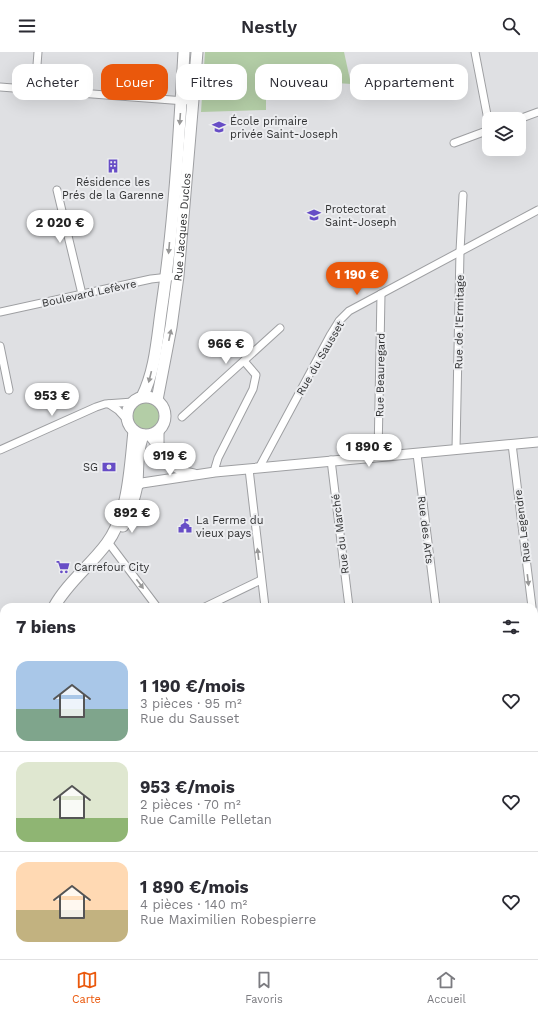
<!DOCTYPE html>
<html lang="fr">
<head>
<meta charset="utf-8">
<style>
	body { margin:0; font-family:"Work Sans",sans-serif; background:#f2f2f3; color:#2b2b33; height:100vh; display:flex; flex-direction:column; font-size:15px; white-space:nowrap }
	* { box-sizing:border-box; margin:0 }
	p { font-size:13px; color:#7c7c81 }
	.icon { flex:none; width:22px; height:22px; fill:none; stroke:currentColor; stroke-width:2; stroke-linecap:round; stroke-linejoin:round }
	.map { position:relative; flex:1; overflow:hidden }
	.details { position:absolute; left:0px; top:551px; width:538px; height:356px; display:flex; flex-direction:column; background:#fff; border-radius:12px 12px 0 0; box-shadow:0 4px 16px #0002 }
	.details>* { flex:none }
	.banner { position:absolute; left:12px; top:12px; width:514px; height:36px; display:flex; gap:8px }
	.fabs { position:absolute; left:482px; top:60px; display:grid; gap:8px }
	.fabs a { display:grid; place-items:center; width:44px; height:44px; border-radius:8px; background:#fff; box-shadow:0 4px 16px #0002; font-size:20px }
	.price { position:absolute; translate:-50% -34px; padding:0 9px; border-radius:14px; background:#fff; color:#222; font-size:13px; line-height:26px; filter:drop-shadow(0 1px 2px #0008) }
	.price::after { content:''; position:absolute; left:50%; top:24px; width:12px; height:9px; margin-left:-6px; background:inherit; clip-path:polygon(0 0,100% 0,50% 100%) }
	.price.on { background:#ea580c; color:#fff }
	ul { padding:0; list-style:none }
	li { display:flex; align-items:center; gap:12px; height:100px; padding:0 16px }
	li+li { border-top:1px solid #e1e1e2 }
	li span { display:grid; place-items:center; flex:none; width:112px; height:80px; border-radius:12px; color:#555 }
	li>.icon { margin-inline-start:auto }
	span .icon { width:48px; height:48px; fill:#fffc; stroke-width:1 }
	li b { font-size:17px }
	h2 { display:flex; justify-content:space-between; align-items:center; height:48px; padding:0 16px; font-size:17px }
	.tag { padding:0 14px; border-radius:12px; background:#fff; box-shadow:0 4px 16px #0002; font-size:14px; line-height:36px }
	.tag.on { background:#ea580c; color:#fff }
	header { display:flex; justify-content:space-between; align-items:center; height:52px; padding:0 16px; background:#fff; font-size:18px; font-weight:600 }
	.dock { display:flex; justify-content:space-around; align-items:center; height:56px; border-top:1px solid #e1e1e2; background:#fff; font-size:11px; color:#7c7c81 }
	.dock a { display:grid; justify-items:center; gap:2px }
	.dock .on { color:#ea580c }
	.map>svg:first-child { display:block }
	.green { fill:#b3cda6 }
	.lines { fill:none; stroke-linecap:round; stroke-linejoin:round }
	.minor-casing { stroke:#9e9fa2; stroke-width:9 }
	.tertiary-casing { stroke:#9e9fa2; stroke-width:11 }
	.secondary-casing { stroke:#9e9fa2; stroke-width:13 }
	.minor { stroke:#fff; stroke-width:7 }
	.tertiary { stroke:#fff; stroke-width:9 }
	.secondary { stroke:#fff; stroke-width:11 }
	.oneway { fill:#989898 }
	.labels { text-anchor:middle; stroke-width:4; stroke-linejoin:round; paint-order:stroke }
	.poi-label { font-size:11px; fill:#303132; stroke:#ecedf0; text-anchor:start }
	.street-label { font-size:11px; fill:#303132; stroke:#ecedf0 }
</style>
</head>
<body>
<header><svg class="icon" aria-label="menu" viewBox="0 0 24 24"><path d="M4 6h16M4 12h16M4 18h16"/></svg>Nestly<svg class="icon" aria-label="search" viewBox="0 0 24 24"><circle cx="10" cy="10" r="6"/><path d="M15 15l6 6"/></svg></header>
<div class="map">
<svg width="538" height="907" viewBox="0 0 538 907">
	<rect width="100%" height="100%" fill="#dfe0e3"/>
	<g class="green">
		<polygon points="205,0 344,0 351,32 266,26 266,58 201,60"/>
		<circle cx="146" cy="364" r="14"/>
		<polygon points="4,869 4,903 63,903 66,907 0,907 0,871"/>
	</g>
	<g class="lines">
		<g class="minor-casing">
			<g id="minor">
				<polyline points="475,0 489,73"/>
				<polyline points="0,35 185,49"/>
				<polyline points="35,39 38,0"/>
				<polyline points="519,67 538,60"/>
				<polyline points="454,91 489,78"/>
				<polyline points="57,138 82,242"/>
				<polyline points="0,260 151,227 178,224"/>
				<polyline points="0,294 9,338"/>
				<polyline points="109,352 118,358 127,368"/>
				<polyline points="182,365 280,276"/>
				<polyline points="512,392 532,555"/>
				<polyline points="456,397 460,199 463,143"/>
				<polyline points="0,398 96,355 105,352 133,350"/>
				<polyline points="417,402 436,555"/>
				<polyline points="378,404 381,242"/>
				<polyline points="331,408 349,555"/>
				<polyline points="259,416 331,282 339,269 349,259 538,158"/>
				<polyline points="249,417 265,555"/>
				<polyline points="215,420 215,416 218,406 253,337 256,323 244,309"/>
				<polyline points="108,490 157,555"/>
				<polyline points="205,555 261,528"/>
				<polyline points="534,575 538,608"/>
				<polyline points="0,618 4,613"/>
				<polyline points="0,776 4,780"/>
				<polyline points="478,903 479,907"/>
			</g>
		</g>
		<g class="tertiary-casing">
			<g id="tertiary">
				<polyline points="159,379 159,397"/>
				<path d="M149 383C166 403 165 417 194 422"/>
				<polyline points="137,434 142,431 215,420 538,390"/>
			</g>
		</g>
		<g class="secondary-casing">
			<g id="secondary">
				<circle cx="146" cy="364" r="19"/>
				<path d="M142 345C155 319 157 289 161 260 174 174 179 87 184 0"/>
				<path id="s1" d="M157 348 171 275 178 224 197 0"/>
				<path d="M123 474C129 461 135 447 137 432 138 415 137 399 143 383"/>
				<path d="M54 555C67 531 91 513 107 491 129 461 130 415 134 379"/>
				<polyline points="91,903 92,907"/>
			</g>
		</g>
		<use href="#minor" class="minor"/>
		<use href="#tertiary" class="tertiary"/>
		<use href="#secondary" class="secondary"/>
	</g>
	<defs><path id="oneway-solid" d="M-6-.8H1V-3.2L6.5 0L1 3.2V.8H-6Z"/></defs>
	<g class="oneway">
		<use href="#oneway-solid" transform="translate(180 67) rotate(94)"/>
		<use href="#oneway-solid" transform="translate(169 196) rotate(95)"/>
		<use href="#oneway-solid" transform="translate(170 283) rotate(-78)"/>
		<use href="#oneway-solid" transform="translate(150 325) rotate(104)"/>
		<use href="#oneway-solid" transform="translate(258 502) rotate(-97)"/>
		<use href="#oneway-solid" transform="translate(528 528) rotate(83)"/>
		<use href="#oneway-solid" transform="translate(140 532) rotate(53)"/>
	</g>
	<defs>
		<g id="school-bare" transform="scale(1.08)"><path d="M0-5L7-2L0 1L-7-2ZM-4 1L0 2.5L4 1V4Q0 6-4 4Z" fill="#674dc6" stroke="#ecedf0" stroke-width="2.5" paint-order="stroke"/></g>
		<g id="building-bare" transform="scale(1.08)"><path d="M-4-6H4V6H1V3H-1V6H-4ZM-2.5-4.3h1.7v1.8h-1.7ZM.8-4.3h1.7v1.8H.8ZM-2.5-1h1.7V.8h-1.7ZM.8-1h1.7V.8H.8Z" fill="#674dc6" stroke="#ecedf0" stroke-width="2.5" paint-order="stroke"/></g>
		<g id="bank-bare" transform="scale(1.08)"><path d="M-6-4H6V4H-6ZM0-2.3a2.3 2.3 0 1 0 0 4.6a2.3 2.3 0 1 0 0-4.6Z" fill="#674dc6" stroke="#ecedf0" stroke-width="2.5" paint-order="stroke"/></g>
		<g id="civic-bare" transform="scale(1.08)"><path d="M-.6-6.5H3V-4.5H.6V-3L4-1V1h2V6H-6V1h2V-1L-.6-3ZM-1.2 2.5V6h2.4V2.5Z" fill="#674dc6" stroke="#ecedf0" stroke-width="2.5" paint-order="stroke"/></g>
		<g id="supermarket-bare" transform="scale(1.08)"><path d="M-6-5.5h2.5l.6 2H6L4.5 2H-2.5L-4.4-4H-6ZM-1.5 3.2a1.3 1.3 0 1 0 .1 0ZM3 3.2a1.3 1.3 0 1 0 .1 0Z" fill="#674dc6" stroke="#ecedf0" stroke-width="2.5" paint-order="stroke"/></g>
	</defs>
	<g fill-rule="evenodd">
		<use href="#school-bare" x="219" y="75"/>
		<use href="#building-bare" x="113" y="114"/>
		<use href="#school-bare" x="314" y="163"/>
		<use href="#bank-bare" x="109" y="415"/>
		<use href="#civic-bare" x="185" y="474"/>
		<use href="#supermarket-bare" x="63" y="515"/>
	</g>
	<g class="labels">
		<g class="poi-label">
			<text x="230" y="73">École primaire<tspan x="230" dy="13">privée Saint-Joseph</tspan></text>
			<text x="113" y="134" text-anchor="middle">Résidence les<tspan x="113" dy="13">Prés de la Garenne</tspan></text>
			<text x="325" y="161">Protectorat<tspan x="325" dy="13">Saint-Joseph</tspan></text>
			<text x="98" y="419" text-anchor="end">SG</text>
			<text x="196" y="472">La Ferme du<tspan x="196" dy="13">vieux pays</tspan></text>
			<text x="74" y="519">Carrefour City</text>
		</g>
		<g class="street-label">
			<text dy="4" stroke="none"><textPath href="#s1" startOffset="175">Rue Jacques Duclos</textPath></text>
			<text transform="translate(89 241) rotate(-12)" y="4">Boulevard Lefèvre</text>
			<text transform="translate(459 270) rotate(-89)" y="4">Rue de l'Ermitage</text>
			<text transform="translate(320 306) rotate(-60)" y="4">Rue du Sausset</text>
			<text transform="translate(380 323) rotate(-89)" y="4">Rue Beauregard</text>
			<text transform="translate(522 474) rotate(-97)" y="4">Rue Legendre</text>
			<text transform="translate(426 478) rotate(83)" y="4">Rue des Arts</text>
			<text transform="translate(340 482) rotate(-97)" y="4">Rue du Marché</text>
		</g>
	</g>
</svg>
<div class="fabs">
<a><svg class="icon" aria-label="layers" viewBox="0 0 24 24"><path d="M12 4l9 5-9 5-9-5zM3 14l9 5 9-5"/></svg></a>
</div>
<b class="price" style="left:60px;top:192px">2 020 €</b>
<b class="price on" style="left:357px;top:244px">1 190 €</b>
<b class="price" style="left:226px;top:313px">966 €</b>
<b class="price" style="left:52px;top:365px">953 €</b>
<b class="price" style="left:369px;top:416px">1 890 €</b>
<b class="price" style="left:170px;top:425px">919 €</b>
<b class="price" style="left:132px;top:482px">892 €</b>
<div class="banner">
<a class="tag">Acheter</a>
<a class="tag on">Louer</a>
<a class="tag">Filtres</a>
<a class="tag">Nouveau</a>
<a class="tag">Appartement</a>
</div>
<section class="details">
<h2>7 biens<svg class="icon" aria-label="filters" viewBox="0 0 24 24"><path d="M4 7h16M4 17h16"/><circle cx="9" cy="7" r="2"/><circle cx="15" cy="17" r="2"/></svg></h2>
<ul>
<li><span style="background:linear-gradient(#a9c7e8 60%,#7fa58c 0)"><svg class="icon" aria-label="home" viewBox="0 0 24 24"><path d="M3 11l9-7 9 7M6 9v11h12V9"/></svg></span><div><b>1 190 €/mois</b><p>3 pièces · 95 m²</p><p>Rue du Sausset</p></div><svg class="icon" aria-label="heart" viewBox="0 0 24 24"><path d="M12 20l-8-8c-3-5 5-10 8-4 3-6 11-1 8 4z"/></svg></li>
<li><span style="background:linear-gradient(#dfe7d0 70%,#8fb573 0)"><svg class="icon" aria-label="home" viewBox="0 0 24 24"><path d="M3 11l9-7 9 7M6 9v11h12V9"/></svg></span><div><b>953 €/mois</b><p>2 pièces · 70 m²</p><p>Rue Camille Pelletan</p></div><svg class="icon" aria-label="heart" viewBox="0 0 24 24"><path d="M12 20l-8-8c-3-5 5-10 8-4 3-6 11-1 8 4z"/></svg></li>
<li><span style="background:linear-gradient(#ffd9b3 60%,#c2b280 0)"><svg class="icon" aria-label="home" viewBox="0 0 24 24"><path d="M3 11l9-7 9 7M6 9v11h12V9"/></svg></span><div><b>1 890 €/mois</b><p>4 pièces · 140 m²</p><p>Rue Maximilien Robespierre</p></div><svg class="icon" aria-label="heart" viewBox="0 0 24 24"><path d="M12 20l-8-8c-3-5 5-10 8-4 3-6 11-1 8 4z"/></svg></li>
</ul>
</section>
</div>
<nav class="dock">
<a class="on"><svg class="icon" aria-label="map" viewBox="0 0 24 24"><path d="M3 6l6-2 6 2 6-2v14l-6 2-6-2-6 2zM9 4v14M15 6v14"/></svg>Carte</a>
<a><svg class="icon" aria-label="saved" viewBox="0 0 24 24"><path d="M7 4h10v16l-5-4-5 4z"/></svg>Favoris</a>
<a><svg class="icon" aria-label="home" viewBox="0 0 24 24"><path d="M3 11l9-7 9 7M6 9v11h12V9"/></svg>Accueil</a>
</nav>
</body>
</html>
